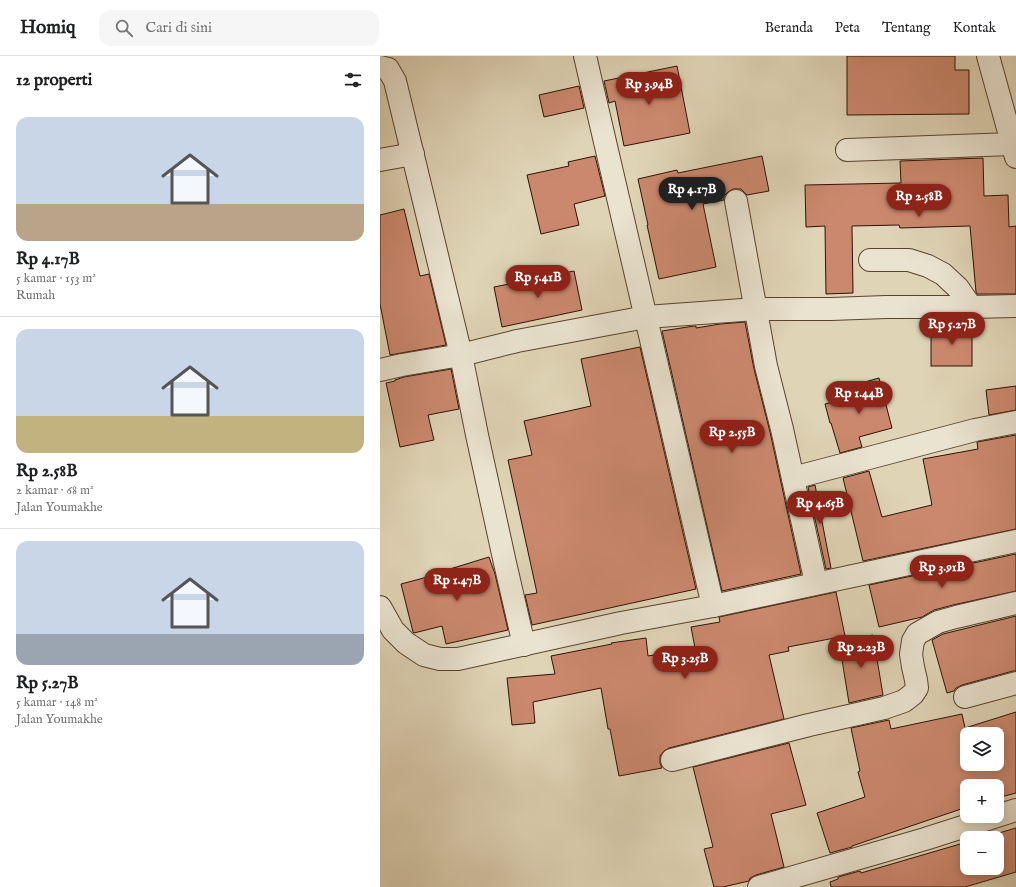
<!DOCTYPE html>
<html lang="id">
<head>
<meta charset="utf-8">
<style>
	body { margin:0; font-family:"IM FELL English",serif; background:#f6f6f6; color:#202124; height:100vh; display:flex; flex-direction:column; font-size:15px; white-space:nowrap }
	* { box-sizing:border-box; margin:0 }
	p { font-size:13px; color:#757577 }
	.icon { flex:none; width:22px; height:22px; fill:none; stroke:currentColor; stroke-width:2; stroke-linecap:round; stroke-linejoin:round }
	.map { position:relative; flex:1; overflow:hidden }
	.side { display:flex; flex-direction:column; background:#fff; width:380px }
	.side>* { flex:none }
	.fabs { position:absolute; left:580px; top:671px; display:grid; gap:8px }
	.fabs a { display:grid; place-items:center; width:44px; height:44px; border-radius:8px; background:#fff; box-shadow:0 2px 10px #0003; font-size:20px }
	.price { position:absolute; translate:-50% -34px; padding:0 9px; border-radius:14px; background:#8f2418; color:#fff; font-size:13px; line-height:26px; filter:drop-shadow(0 1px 2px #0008) }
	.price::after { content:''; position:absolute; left:50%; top:24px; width:12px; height:9px; margin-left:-6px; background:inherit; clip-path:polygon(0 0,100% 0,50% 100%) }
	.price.selected { background:#222; color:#fff }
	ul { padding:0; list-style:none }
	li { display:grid; align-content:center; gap:8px; height:212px; padding:0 16px }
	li+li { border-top:1px solid #e0e0e0 }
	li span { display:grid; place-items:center; height:124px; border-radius:12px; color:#555 }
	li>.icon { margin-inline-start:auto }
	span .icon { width:72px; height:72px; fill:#fffc; stroke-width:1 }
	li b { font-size:17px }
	h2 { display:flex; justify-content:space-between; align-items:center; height:48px; padding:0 16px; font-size:17px }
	header { display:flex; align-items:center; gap:24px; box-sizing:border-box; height:56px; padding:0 20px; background:#fff; border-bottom:1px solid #e0e0e0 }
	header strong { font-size:19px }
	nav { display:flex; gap:22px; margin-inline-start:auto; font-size:14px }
	.search { width:280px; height:36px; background:#f6f6f6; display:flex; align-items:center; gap:10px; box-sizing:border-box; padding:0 14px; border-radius:12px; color:#757577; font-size:15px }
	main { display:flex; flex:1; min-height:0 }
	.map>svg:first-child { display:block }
	.building { fill:#cb886e; stroke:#2d1201; fill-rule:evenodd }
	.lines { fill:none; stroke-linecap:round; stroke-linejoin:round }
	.street-casing { stroke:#5a422e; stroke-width:24 }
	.street { stroke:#eae3d0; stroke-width:22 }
</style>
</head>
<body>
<header>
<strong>Homiq</strong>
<div class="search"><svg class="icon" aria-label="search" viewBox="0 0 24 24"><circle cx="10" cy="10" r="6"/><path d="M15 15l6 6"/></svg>Cari di sini</div>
<nav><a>Beranda</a><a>Peta</a><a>Tentang</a><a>Kontak</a></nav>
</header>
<main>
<section class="side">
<h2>12 properti<svg class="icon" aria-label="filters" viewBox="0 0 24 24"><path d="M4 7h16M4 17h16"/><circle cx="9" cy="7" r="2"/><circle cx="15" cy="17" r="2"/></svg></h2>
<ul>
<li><span style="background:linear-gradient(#c9d6e8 70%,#b9a48a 0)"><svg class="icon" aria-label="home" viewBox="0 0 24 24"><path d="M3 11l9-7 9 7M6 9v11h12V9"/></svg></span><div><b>Rp 4.17B</b><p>5 kamar · 153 m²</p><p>Rumah</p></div></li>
<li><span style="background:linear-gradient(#c9d6e8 70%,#c2b280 0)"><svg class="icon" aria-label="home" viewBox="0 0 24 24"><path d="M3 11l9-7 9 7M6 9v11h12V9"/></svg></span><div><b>Rp 2.58B</b><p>2 kamar · 68 m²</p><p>Jalan Youmakhe</p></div></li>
<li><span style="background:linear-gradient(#c9d6e8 75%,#9aa5b1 0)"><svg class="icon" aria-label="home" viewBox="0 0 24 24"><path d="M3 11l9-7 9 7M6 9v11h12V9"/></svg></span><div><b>Rp 5.27B</b><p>5 kamar · 148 m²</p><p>Jalan Youmakhe</p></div></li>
</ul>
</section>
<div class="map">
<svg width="636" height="831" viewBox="0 0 636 831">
	<rect width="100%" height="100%" fill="#dfd4b6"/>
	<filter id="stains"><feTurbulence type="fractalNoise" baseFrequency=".005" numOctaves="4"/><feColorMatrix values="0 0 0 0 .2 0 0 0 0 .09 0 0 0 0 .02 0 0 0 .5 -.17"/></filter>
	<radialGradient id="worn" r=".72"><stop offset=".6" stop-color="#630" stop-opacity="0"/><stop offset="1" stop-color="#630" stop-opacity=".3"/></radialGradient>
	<g class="building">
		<polygon points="467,0 575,0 575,14 589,14 589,58 467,59"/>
		<polygon points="297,10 310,77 244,90 235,45 229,47 224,25"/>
		<polygon points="199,30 204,52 164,61 159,39"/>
		<polygon points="215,100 225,140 194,148 199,169 161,178 147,119 189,110 188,106"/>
		<polygon points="382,100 389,135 367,139 361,133 353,133 348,136 344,140 344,144 323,148 336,211 279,223 267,169 268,169 258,123 297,114 298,117"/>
		<polygon points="603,102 604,140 628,139 629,171 636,170 636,238 597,238 596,236 590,170 520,172 519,169 472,170 473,237 446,238 445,170 426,171 425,129 521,127 520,105"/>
		<polygon points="24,153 40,220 49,218 66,289 10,299 0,248 0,159"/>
		<polygon points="194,215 202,254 122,271 114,231"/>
		<polygon points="365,266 374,313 390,376 421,518 342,535 282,275 314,270 316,270 316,272 340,268"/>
		<rect x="551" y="269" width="41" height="41"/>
		<polygon points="260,291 316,533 152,569 145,539 157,537 128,404 152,399 144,365 211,350 201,303"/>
		<polygon points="71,313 79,353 48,359 54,384 20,391 6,327 15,325 15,324 24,321"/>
		<polygon points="499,322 512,372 479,381 482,391 460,397 451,367 450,367 445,348 477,340 474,329"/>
		<polygon points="636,330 636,354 609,359 606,334"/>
		<polygon points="636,379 636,473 483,505 463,422 489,415 502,461 552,449 543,403 598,393 597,386"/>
		<polygon points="435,429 451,512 446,513 428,431"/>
		<polygon points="636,498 636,535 573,549 554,554 542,561 499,571 489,529"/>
		<polygon points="109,501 115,518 128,574 66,588 62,570 34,577 33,576 21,528 70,515 70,513"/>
		<polygon points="456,536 465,580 408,591 409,595 389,599 404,663 289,692 284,695 280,700 280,707 282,712 239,720 230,673 228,673 221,632 153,646 155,667 132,669 127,622 175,618 171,600 232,588 231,587 266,582 268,600 315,592 311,571 340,566 339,561"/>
		<polygon points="636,560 636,615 633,615 582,629 576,632 574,635 567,637 552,584 563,578"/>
		<polygon points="493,579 503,639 469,647 459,585"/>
		<path d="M636 656V737L617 742V730H587V751L472 790V791L450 797 437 757 485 741 478 716 480 715 471 672 509 664 511 673 582 658 585 672ZM587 678H617V708H587Z"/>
		<polygon points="409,687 426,749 391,758 404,811 376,819 370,822 369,825 343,831 334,831 324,793 333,791 313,711"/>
		<polygon points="636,772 636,816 585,831 451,831 450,826 458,823 458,821 480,815 481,817 587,786 587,812 617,812 617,782 602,782"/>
	</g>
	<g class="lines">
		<g class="street-casing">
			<g id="street">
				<polyline points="205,0 333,550"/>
				<polyline points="608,0 636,101"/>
				<polyline points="0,11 8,13 15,25 81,299 22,309 0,314"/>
				<polyline points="467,94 632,88 636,87"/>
				<polyline points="0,104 33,98"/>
				<polyline points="356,145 386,310 402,373 436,527"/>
				<polyline points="490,204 529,204 548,210 563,218 578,232 591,251"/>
				<polyline points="413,422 595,374 636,366"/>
				<polyline points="0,551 13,574 26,587 44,599 60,603 78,603 241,567 333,550 636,485"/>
				<polyline points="144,589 125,507 97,379 81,299 137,285 266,261 376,253 451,253 506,251 591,251 636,250"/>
				<polyline points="585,641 636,627"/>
				<polyline points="292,704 429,669 504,652 524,645 533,638 537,632 536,624 533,611 531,598 533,585 537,578 558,566 576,561 636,547"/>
				<polyline points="379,831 545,783 636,754"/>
			</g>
		</g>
		<use href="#street" class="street"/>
	</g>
	<rect width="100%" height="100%" filter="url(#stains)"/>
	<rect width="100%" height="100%" fill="url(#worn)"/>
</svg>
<div class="fabs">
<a><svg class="icon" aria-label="layers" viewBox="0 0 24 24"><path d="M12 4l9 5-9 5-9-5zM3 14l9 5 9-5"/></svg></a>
<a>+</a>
<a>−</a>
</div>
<b class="price" style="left:269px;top:50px">Rp 3.94B</b>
<b class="price selected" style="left:312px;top:155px">Rp 4.17B</b>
<b class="price" style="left:539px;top:162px">Rp 2.58B</b>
<b class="price" style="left:158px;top:243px">Rp 5.41B</b>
<b class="price" style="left:572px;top:290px">Rp 5.27B</b>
<b class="price" style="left:479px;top:359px">Rp 1.44B</b>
<b class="price" style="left:352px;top:398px">Rp 2.55B</b>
<b class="price" style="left:440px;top:469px">Rp 4.65B</b>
<b class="price" style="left:562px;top:533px">Rp 3.91B</b>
<b class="price" style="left:77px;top:546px">Rp 1.47B</b>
<b class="price" style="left:481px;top:613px">Rp 2.23B</b>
<b class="price" style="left:305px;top:624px">Rp 3.25B</b>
</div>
</main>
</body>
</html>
